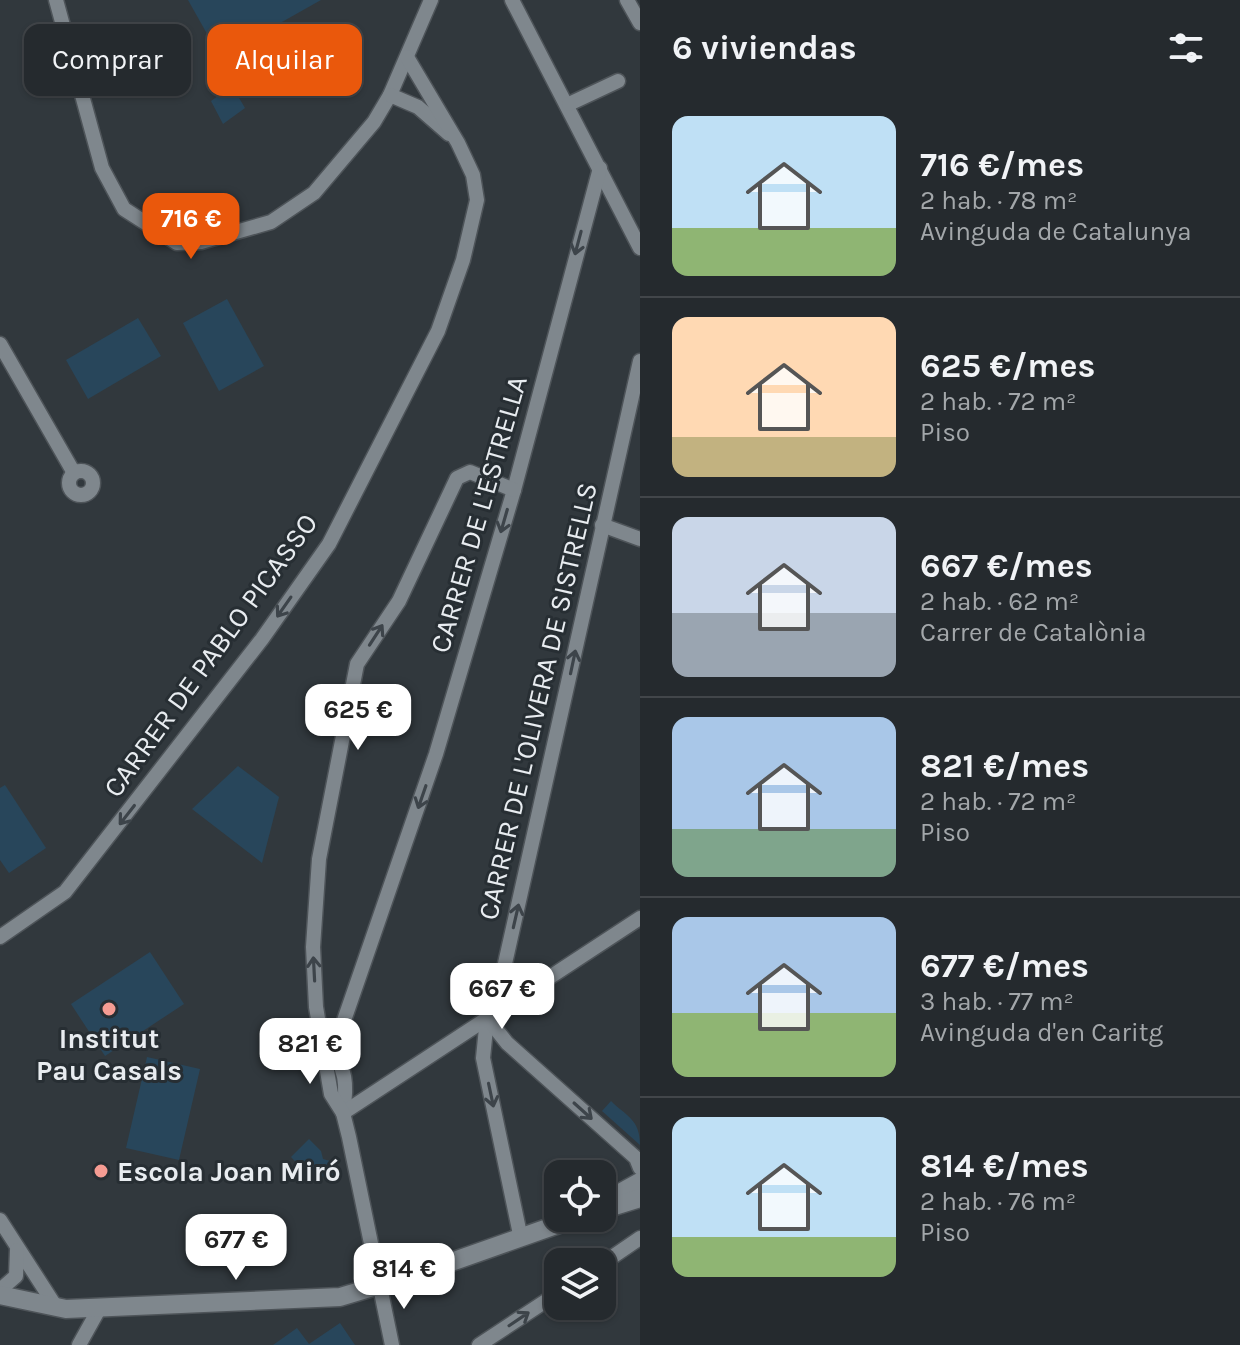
<!DOCTYPE html>
<html lang="es">
<head>
<meta charset="utf-8">
<style>
	body { margin:0; font-family:Karla,sans-serif; background:#2d3236; color:#f1f3f6; height:100vh; display:flex; flex-direction:column; font-size:30px; white-space:nowrap }
	* { box-sizing:border-box; margin:0 }
	p { font-size:26px; color:#a3a7aa }
	.icon { flex:none; width:44px; height:44px; fill:none; stroke:currentColor; stroke-width:2; stroke-linecap:round; stroke-linejoin:round }
	.map { position:relative; flex:1; overflow:hidden }
	.panel { display:flex; flex-direction:column; background:#252a2e; width:600px }
	.panel>* { flex:none }
	.top-card { position:absolute; left:24px; top:24px; width:496px; height:72px; display:flex; gap:16px }
	.fabs { position:absolute; left:544px; top:1160px; display:grid; gap:16px }
	.fabs a { display:grid; place-items:center; width:72px; height:72px; border-radius:16px; background:#252a2e; box-shadow:0 2px 6px #0004,0 0 0 2px #42464a; font-size:40px }
	.price { position:absolute; translate:-50% -68px; padding:0 18px; border-radius:16px; background:#fff; color:#222; font-size:26px; line-height:52px; filter:drop-shadow(0 2px 4px #0008) }
	.price::after { content:''; position:absolute; left:50%; top:48px; width:24px; height:18px; margin-left:-12px; background:inherit; clip-path:polygon(0 0,100% 0,50% 100%) }
	.price.on { background:#ea580c; color:#fff }
	ul { padding:0; list-style:none }
	li { display:flex; align-items:center; gap:24px; height:200px; padding:0 32px }
	li+li { border-top:2px solid #42464a }
	li span { display:grid; place-items:center; flex:none; width:224px; height:160px; border-radius:16px; color:#555 }
	li>.icon { margin-inline-start:auto }
	span .icon { width:96px; height:96px; fill:#fffc; stroke-width:1 }
	li b { font-size:34px }
	h2 { display:flex; justify-content:space-between; align-items:center; height:96px; padding:0 32px; font-size:34px }
	.tag { padding:0 28px; border-radius:16px; background:#252a2e; box-shadow:0 2px 6px #0004,0 0 0 2px #42464a; font-size:28px; line-height:72px }
	.tag.on { background:#ea580c; color:#fff }
	main { display:flex; flex:1; min-height:0 }
	.map>svg:first-child { display:block }
	.green { fill:#28465b }
	.lines { fill:none; stroke-linecap:round; stroke-linejoin:round }
	.minor-casing { stroke:#4e5459; stroke-width:17 }
	.tertiary-casing { stroke:#4e5459; stroke-width:21 }
	.minor { stroke:#7f878d; stroke-width:14 }
	.tertiary { stroke:#7f878d; stroke-width:18 }
	.oneway { stroke:#3d444a }
	.poi-dot { fill:#f59c93; stroke:#272e33; stroke-width:3 }
	.labels { text-anchor:middle; stroke-width:6; stroke-linejoin:round; paint-order:stroke }
	.street-label { font-size:28px; fill:#e8ecf0; stroke:#272e33 }
	.poi-label { font-size:28px; font-weight:bold; fill:#e8ecf0; stroke:#272e33 }
</style>
</head>
<body>
<main>
<div class="map">
<svg width="640" height="1345" viewBox="0 0 640 1345">
	<rect width="100%" height="100%" fill="#31383d"/>
	<g class="green">
		<polygon points="188,0 321,0 220,57"/>
		<polygon points="232,86 245,108 223,124 211,101"/>
		<polygon points="227,299 264,366 219,391 183,323"/>
		<polygon points="138,318 161,356 88,399 66,360"/>
		<polygon points="238,766 279,797 262,863 192,809"/>
		<polygon points="5,785 46,848 9,873 0,860 0,788"/>
		<polygon points="150,952 184,1004 105,1056 71,1004"/>
		<polygon points="147,1057 200,1069 179,1160 126,1148"/>
		<path d="M611 1101C626 1116 640 1119 640 1145L602 1111Z"/>
		<polygon points="309,1139 321,1151 323,1159 330,1161 334,1180 303,1170 291,1157"/>
		<polygon points="340,1323 355,1345 273,1345 297,1328 309,1344"/>
	</g>
	<g class="lines">
		<g class="minor-casing">
			<g id="minor">
				<polyline points="56,0 102,168 124,209 177,243 201,242 271,222 314,193 374,122 390,95 431,0"/>
				<polyline points="512,0 640,248"/>
				<polyline points="627,0 640,23"/>
				<polyline points="390,95 418,107 449,134"/>
				<polyline points="569,104 618,81"/>
				<polyline points="0,344 74,473"/>
				<circle cx="81" cy="483" r="12"/>
				<polyline points="602,525 640,539"/>
				<polyline points="0,937 65,892 262,639 329,544 438,331 463,260 477,200 473,175 458,143 407,57"/>
				<polyline points="487,1018 507,1043 636,1158 640,1168"/>
				<polyline points="325,1046 339,1035 436,754 514,490 600,168"/>
				<path d="M325 1046C348 1064 347 1088 343 1113"/>
				<polyline points="343,1113 640,918"/>
				<polyline points="0,1220 56,1307"/>
				<polyline points="521,1239 483,1058 487,1018 504,968 640,361"/>
				<polyline points="602,1264 640,1238"/>
				<polyline points="0,1290 16,1276 17,1250"/>
				<polyline points="79,1345 99,1309"/>
				<polyline points="392,1345 349,1137 343,1113 331,1094 316,1007 313,947 319,859 357,664 399,601 457,478 470,472 514,490"/>
				<polyline points="479,1345 558,1293"/>
			</g>
		</g>
		<g class="tertiary-casing">
			<g id="tertiary">
				<polyline points="602,1203 640,1182"/>
				<polyline points="605,1209 640,1198"/>
				<polyline points="0,1295 66,1309 340,1297 420,1273 576,1218"/>
			</g>
		</g>
		<use href="#minor" class="minor"/>
		<use href="#tertiary" class="tertiary"/>
	</g>
	<defs><path id="oneway-shaft" d="M-6 0H5M1.5-3L5.5 0L1.5 3" fill="none" stroke-width="1.6" stroke-linecap="round" stroke-linejoin="round" transform="scale(2)"/></defs>
	<g class="oneway">
		<use href="#oneway-shaft" transform="translate(578 243) rotate(105)"/>
		<use href="#oneway-shaft" transform="translate(504 521) rotate(106)"/>
		<use href="#oneway-shaft" transform="translate(284 607) rotate(125)"/>
		<use href="#oneway-shaft" transform="translate(376 635) rotate(-57)"/>
		<use href="#oneway-shaft" transform="translate(573 662) rotate(-78)"/>
		<use href="#oneway-shaft" transform="translate(422 797) rotate(109)"/>
		<use href="#oneway-shaft" transform="translate(127 815) rotate(128)"/>
		<use href="#oneway-shaft" transform="translate(516 916) rotate(-77)"/>
		<use href="#oneway-shaft" transform="translate(314 969) rotate(-93)"/>
		<use href="#oneway-shaft" transform="translate(491 1095) rotate(78)"/>
		<use href="#oneway-shaft" transform="translate(583 1111) rotate(42)"/>
		<use href="#oneway-shaft" transform="translate(519 1319) rotate(-34)"/>
	</g>
	<g class="poi-dot">
		<circle cx="109" cy="1009" r="8"/>
		<circle cx="101" cy="1171" r="8"/>
	</g>
	<g class="labels">
		<g class="street-label">
			<text transform="translate(478 514) rotate(-74)" y="10">CARRER DE L'ESTRELLA</text>
			<text transform="translate(210 655) rotate(-54)" y="10">CARRER DE PABLO PICASSO</text>
			<text transform="translate(537 701) rotate(-77)" y="10">CARRER DE L'OLIVERA DE SISTRELLS</text>
		</g>
		<g class="poi-label">
			<text x="109" y="1048">Institut<tspan x="109" dy="32">Pau Casals</tspan></text>
			<text x="117" y="1181" text-anchor="start">Escola Joan Miró</text>
		</g>
	</g>
</svg>
<div class="fabs">
<a><svg class="icon" aria-label="locate" viewBox="0 0 24 24"><circle cx="12" cy="12" r="6"/><path d="M12 2v4M12 18v4M2 12h4M18 12h4"/></svg></a>
<a><svg class="icon" aria-label="layers" viewBox="0 0 24 24"><path d="M12 4l9 5-9 5-9-5zM3 14l9 5 9-5"/></svg></a>
</div>
<b class="price on" style="left:191px;top:261px">716 €</b>
<b class="price" style="left:358px;top:752px">625 €</b>
<b class="price" style="left:502px;top:1031px">667 €</b>
<b class="price" style="left:310px;top:1086px">821 €</b>
<b class="price" style="left:236px;top:1282px">677 €</b>
<b class="price" style="left:404px;top:1311px">814 €</b>
<div class="top-card">
<a class="tag">Comprar</a>
<a class="tag on">Alquilar</a>
</div>
</div>
<section class="panel">
<h2>6 viviendas<svg class="icon" aria-label="filters" viewBox="0 0 24 24"><path d="M4 7h16M4 17h16"/><circle cx="9" cy="7" r="2"/><circle cx="15" cy="17" r="2"/></svg></h2>
<ul>
<li><span style="background:linear-gradient(#bfe0f5 70%,#8fb573 0)"><svg class="icon" aria-label="home" viewBox="0 0 24 24"><path d="M3 11l9-7 9 7M6 9v11h12V9"/></svg></span><div><b>716 €/mes</b><p>2 hab. · 78 m²</p><p>Avinguda de Catalunya</p></div></li>
<li><span style="background:linear-gradient(#ffd9b3 75%,#c2b280 0)"><svg class="icon" aria-label="home" viewBox="0 0 24 24"><path d="M3 11l9-7 9 7M6 9v11h12V9"/></svg></span><div><b>625 €/mes</b><p>2 hab. · 72 m²</p><p>Piso</p></div></li>
<li><span style="background:linear-gradient(#c9d6e8 60%,#9aa5b1 0)"><svg class="icon" aria-label="home" viewBox="0 0 24 24"><path d="M3 11l9-7 9 7M6 9v11h12V9"/></svg></span><div><b>667 €/mes</b><p>2 hab. · 62 m²</p><p>Carrer de Catalònia</p></div></li>
<li><span style="background:linear-gradient(#a9c7e8 70%,#7fa58c 0)"><svg class="icon" aria-label="home" viewBox="0 0 24 24"><path d="M3 11l9-7 9 7M6 9v11h12V9"/></svg></span><div><b>821 €/mes</b><p>2 hab. · 72 m²</p><p>Piso</p></div></li>
<li><span style="background:linear-gradient(#a9c7e8 60%,#8fb573 0)"><svg class="icon" aria-label="home" viewBox="0 0 24 24"><path d="M3 11l9-7 9 7M6 9v11h12V9"/></svg></span><div><b>677 €/mes</b><p>3 hab. · 77 m²</p><p>Avinguda d'en Caritg</p></div></li>
<li><span style="background:linear-gradient(#bfe0f5 75%,#8fb573 0)"><svg class="icon" aria-label="home" viewBox="0 0 24 24"><path d="M3 11l9-7 9 7M6 9v11h12V9"/></svg></span><div><b>814 €/mes</b><p>2 hab. · 76 m²</p><p>Piso</p></div></li>
</ul>
</section>
</main>
</body>
</html>
